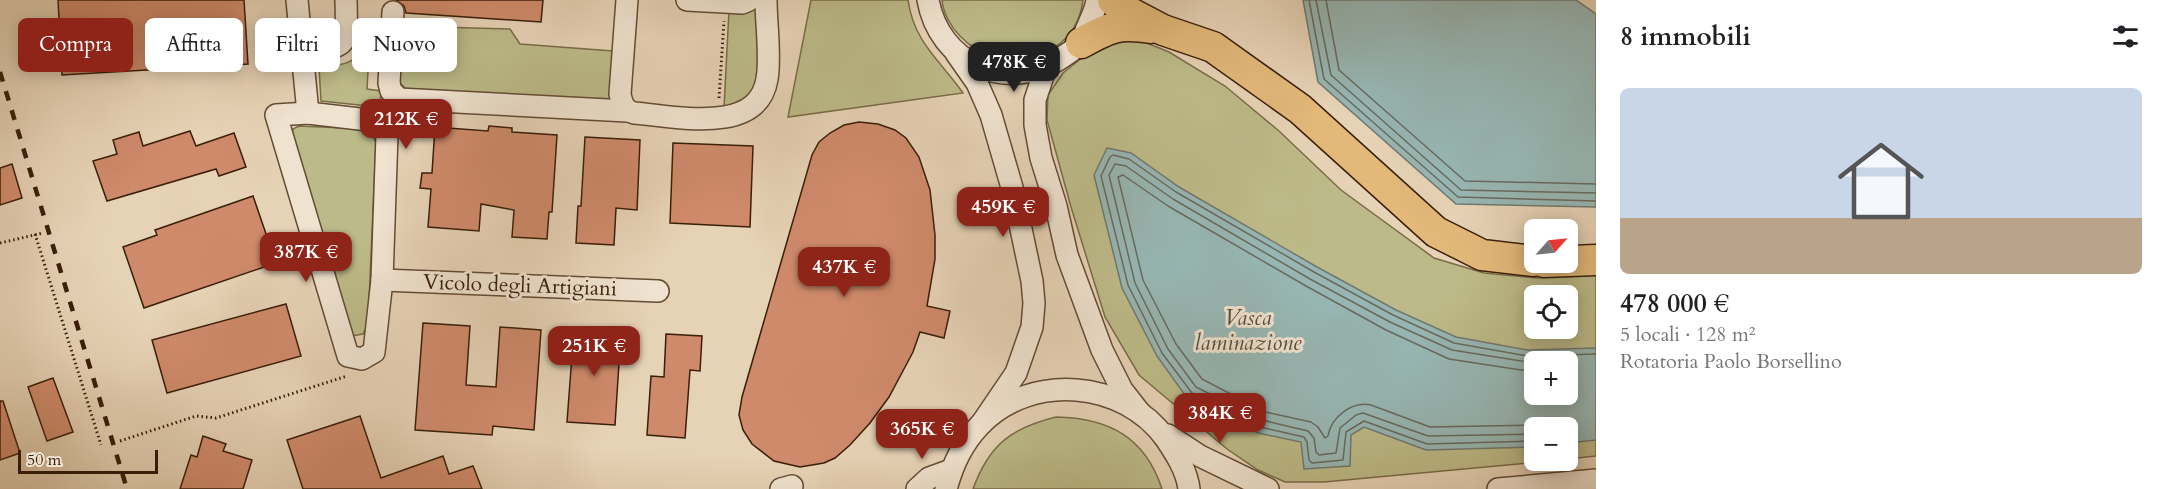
<!DOCTYPE html>
<html lang="it">
<head>
<meta charset="utf-8">
<style>
	body { margin:0; font-family:Cardo,serif; background:#f2f2f2; color:#202124; height:100vh; display:flex; flex-direction:column; font-size:22px; white-space:nowrap }
	* { box-sizing:border-box; margin:0 }
	p { font-size:20px; color:#757577 }
	.icon { flex:none; width:33px; height:33px; fill:none; stroke:currentColor; stroke-width:2; stroke-linecap:round; stroke-linejoin:round }
	.map { position:relative; flex:1; overflow:hidden }
	.details { display:flex; flex-direction:column; background:#fff; width:570px }
	.details>* { flex:none }
	.hud { position:absolute; left:18px; top:18px; width:570px; height:54px; display:flex; gap:12px }
	.needle { width:39px; rotate:63deg }
	.tools { position:absolute; left:1524px; top:219px; display:grid; gap:12px }
	.tools a { display:grid; place-items:center; width:54px; height:54px; border-radius:9px; background:#fff; box-shadow:0 3px 15px #0003; font-size:30px }
	.scale { position:absolute; left:18px; bottom:15px; width:140px; box-sizing:border-box; padding-left:6px; border:3px solid #391e08; border-top:0; font-size:16px; line-height:21px; white-space:nowrap; color:#391e08; -webkit-text-stroke:4px #efe2cf; paint-order:stroke }
	.price { position:absolute; translate:-50% -51px; padding:0 14px; border-radius:12px; background:#8f2418; color:#fff; font-size:20px; line-height:39px; filter:drop-shadow(0 2px 3px #0008) }
	.price::after { content:''; position:absolute; left:50%; top:36px; width:18px; height:14px; margin-left:-9px; background:inherit; clip-path:polygon(0 0,100% 0,50% 100%) }
	.price.on { background:#222; color:#fff }
	ul { padding:0; list-style:none }
	li { display:grid; align-content:center; gap:12px; height:318px; padding:0 24px }
	li span { display:grid; place-items:center; height:186px; border-radius:9px; color:#555 }
	li>.icon { margin-inline-start:auto }
	span .icon { width:108px; height:108px; fill:#fffc; stroke-width:1 }
	li b { font-size:26px }
	h2 { display:flex; justify-content:space-between; align-items:center; height:72px; padding:0 24px; font-size:26px }
	.chip { padding:0 21px; border-radius:9px; background:#fff; box-shadow:0 3px 15px #0003; font-size:21px; line-height:54px }
	.chip.on { background:#8f2418; color:#fff }
	main { display:flex; flex:1; min-height:0 }
	.map>svg:first-child { display:block }
	.green { fill:#bcba88; stroke:#7a6c48; stroke-width:1.5; fill-rule:evenodd }
	.water { fill:#97b6b3; stroke:#71796f; stroke-width:1.5; fill-rule:evenodd }
	.lines { fill:none; stroke-linecap:round; stroke-linejoin:round }
	.shore { stroke:#686a5e; stroke-width:1.5 }
	.building { fill:#cf8a6b; stroke:#391e08; stroke-width:1.5 }
	.minor-casing { stroke:#644b33; stroke-width:24 }
	.highway-casing { stroke:#391e08; stroke-width:33 }
	.path { stroke:#391e08; stroke-width:3; stroke-dasharray:1.5 3; stroke-linecap:butt }
	.minor { stroke:#efe2cf; stroke-width:21 }
	.highway { stroke:#e3b97a; stroke-width:30 }
	.rail { stroke:#391e08; stroke-width:4.5; stroke-dasharray:10 10; stroke-linecap:butt }
	.labels { text-anchor:middle; stroke-width:6; stroke-linejoin:round; paint-order:stroke }
	.street-label { font-size:21px; fill:#391e08; stroke:#efe2cf }
	.water-label { font-size:22px; font-style:italic; fill:#554c3b; stroke:#efe2cf }
</style>
</head>
<body>
<main>
<div class="map">
<svg width="1596" height="489" viewBox="0 0 1596 489">
	<rect width="100%" height="100%" fill="#e6d2b5"/>
	<filter id="stains"><feTurbulence type="fractalNoise" baseFrequency=".00333" numOctaves="4"/><feColorMatrix values="0 0 0 0 .2 0 0 0 0 .09 0 0 0 0 .02 0 0 0 .5 -.17"/></filter>
	<radialGradient id="worn" r=".72"><stop offset=".6" stop-color="#630" stop-opacity="0"/><stop offset="1" stop-color="#630" stop-opacity=".3"/></radialGradient>
	<g class="green">
		<path d="M760 0C760 27 768 82 746 100 740 104 731 106 724 108L729 10Z"/>
		<path d="M811 0H908C914 43 940 60 963 93L788 117Z"/>
		<path d="M942 0H1083C1077 60 1000 79 960 36 951 27 943 13 942 0Z"/>
		<polygon points="399,26 510,29 520,44 613,51 611,102 407,90 397,80"/>
		<path d="M370 37 367 89 381 91 380 105 378 107 321 101 319 67C347 65 357 64 370 37Z"/>
		<path d="M1125 38 1147 43 1169 52 1225 86 1279 131 1341 190 1434 258 1484 273 1538 278 1596 272V456L1568 459V428H1534V460L1550 461 1324 482H1285L1258 470 1227 449 1139 375 1105 317 1071 207 1047 120 1048 95 1063 73 1083 57 1105 45ZM1534 296H1568V328H1534ZM1534 362H1568V394H1534Z"/>
		<polygon points="299,126 366,129 372,134 376,143 368,324 363,334 352,336 290,142 293,129"/>
		<path d="M1056 417C1109 418 1145 437 1162 489H973C989 445 1011 428 1056 417Z"/>
	</g>
	<g class="water">
		<polygon points="1303,0 1576,0 1596,14 1596,207 1456,204 1318,82"/>
		<path d="M1107 148 1131 153 1179 187 1317 267 1396 310 1456 337 1528 350 1596 348V440L1568 443V428H1534V447L1426 450 1364 427 1351 435 1350 466 1304 469 1301 442 1258 433 1187 398 1157 356 1122 288 1094 175ZM1534 362H1568V394H1534Z"/>
	</g>
	<g class="lines">
		<g class="shore">
			<polyline points="1309,0 1324,79 1458,197 1596,201"/>
			<polyline points="1316,0 1331,75 1461,190 1596,193"/>
			<polyline points="1326,0 1339,70 1465,181 1596,184"/>
			<polyline points="1534,363 1452,350 1390,322 1310,279 1173,199 1126,166 1115,164 1109,175 1135,283 1168,349 1196,387 1262,420 1308,431 1314,438 1316,452 1319,455 1336,453 1340,428 1356,415 1363,413 1428,436 1534,434"/>
			<path d="M1534 372 1449 359 1386 330 1306 286 1168 206 1123 175 1118 177 1143 280 1176 344 1202 379 1265 412 1311 422 1318 427 1325 438 1328 436C1331 417 1352 401 1371 405L1430 427 1534 425 1544 428"/>
			<polyline points="1534,441 1427,444 1364,421 1346,432 1343,460 1312,463 1309,460 1307,442 1304,437 1260,427 1192,393 1162,353 1128,285 1101,176 1110,157 1113,155 1129,159 1176,192 1314,272 1393,315 1454,343 1527,356 1596,354"/>
		</g>
	</g>
	<g class="building">
		<polygon points="58,0 244,0 248,64 62,75"/>
		<polygon points="396,0 543,0 541,22 406,13 404,6"/>
		<polygon points="859,122 878,124 895,130 906,138 919,157 930,190 935,235 935,259 927,306 950,311 944,338 920,332 913,352 889,397 870,423 850,445 835,458 824,463 800,467 774,461 752,444 743,430 739,415 742,397 812,155 819,142 830,133 844,125"/>
		<polygon points="489,126 512,128 512,132 557,135 552,212 549,212 547,239 512,237 514,210 481,204 479,231 428,227 431,189 420,188 422,173 432,173 435,127 488,131"/>
		<polygon points="190,131 196,146 234,133 246,167 219,176 216,169 107,201 93,161 117,154 113,140 139,132 143,146"/>
		<polygon points="585,137 640,140 637,210 616,208 614,245 576,243 578,206 581,206"/>
		<polygon points="673,143 753,146 750,227 670,223"/>
		<polygon points="12,164 22,198 0,205 0,168"/>
		<polygon points="253,196 276,263 144,308 123,247 157,235 155,230"/>
		<polygon points="286,304 301,356 167,393 152,340"/>
		<polygon points="423,323 470,326 466,385 496,387 500,327 541,330 534,430 493,426 492,435 415,430"/>
		<polygon points="574,329 621,332 615,425 567,422"/>
		<polygon points="666,334 702,336 700,371 690,370 685,438 647,435 651,376 664,377"/>
		<polygon points="53,378 73,432 47,441 28,387"/>
		<polygon points="0,401 3,401 20,453 0,460"/>
		<polygon points="360,416 381,478 443,456 449,474 473,466 482,489 303,489 287,440"/>
		<polygon points="203,436 226,444 223,451 252,460 243,489 180,489 191,455 197,457"/>
	</g>
	<g class="lines">
		<g class="minor-casing">
			<g id="minor">
				<polyline points="297,0 308,113"/>
				<path d="M627 0 620 94C622 104 624 110 634 113 674 116 758 136 767 79 771 57 766 23 766 0"/>
				<polyline points="687,0 742,3 749,0"/>
				<path d="M928 0C939 62 1004 93 1058 60 1065 55 1075 50 1080 43 1084 38 1085 31 1088 26 1091 18 1096 9 1097 0"/>
				<polyline points="393,12 389,83 391,91 399,99 627,111"/>
				<path d="M302 50C350 48 347 47 346 0"/>
				<polyline points="956,53 977,83 991,115 1013,191 1032,281 1034,303 1032,327 1016,373 982,423"/>
				<polyline points="1046,67 1035,100 1035,125 1041,158 1056,206 1067,255 1102,350 1122,390 1140,413"/>
				<polygon points="308,113 377,121 387,135 382,280 374,352 362,359 348,356 276,115"/>
				<polyline points="382,280 658,291"/>
				<polyline points="1168,435 1200,456 1268,489"/>
				<polyline points="781,489 792,486"/>
				<polyline points="917,489 929,478 951,470"/>
				<path d="M946 489C953 464 962 444 980 425 1031 372 1124 380 1166 439 1176 454 1187 471 1189 489"/>
				<polyline points="1498,489 1596,480"/>
			</g>
		</g>
		<g class="highway-casing">
			<g id="highway">
				<polyline points="1113,0 1121,8 1163,30 1213,47 1300,109 1436,232 1482,255 1534,261"/>
				<path d="M1081 43C1110 27 1118 23 1151 28"/>
				<polyline points="1544,262 1596,260"/>
			</g>
		</g>
		<g class="path">
			<polyline points="719,98 724,21"/>
			<polyline points="35,234 101,445"/>
			<polyline points="0,243 43,233"/>
			<polyline points="120,441 196,416 216,418 347,376"/>
		</g>
		<use href="#minor" class="minor"/>
		<use href="#highway" class="highway"/>
		<polyline class="rail" points="0,72 127,489"/>
	</g>
	<g class="labels">
		<g class="street-label">
			<text transform="translate(520 285) rotate(2)" y="7">Vicolo degli Artigiani</text>
		</g>
		<g class="water-label">
			<text x="1248" y="325">Vasca<tspan x="1248" dy="25">laminazione</tspan></text>
		</g>
	</g>
	<rect width="100%" height="100%" filter="url(#stains)"/>
	<rect width="100%" height="100%" fill="url(#worn)"/>
</svg>
<div class="tools">
<a><svg class="needle" viewBox="-14 -14 28 28"><path d="M0-13l5 13h-10z" fill="#e53935"/><path d="M0 13l5-13h-10z" fill="#757577"/></svg></a>
<a><svg class="icon" aria-label="locate" viewBox="0 0 24 24"><circle cx="12" cy="12" r="6"/><path d="M12 2v4M12 18v4M2 12h4M18 12h4"/></svg></a>
<a>+</a>
<a>−</a>
</div>
<div class="scale">50 m</div>
<b class="price on" style="left:1014px;top:93px">478K €</b>
<b class="price" style="left:406px;top:150px">212K €</b>
<b class="price" style="left:1003px;top:238px">459K €</b>
<b class="price" style="left:306px;top:283px">387K €</b>
<b class="price" style="left:844px;top:298px">437K €</b>
<b class="price" style="left:594px;top:377px">251K €</b>
<b class="price" style="left:1220px;top:444px">384K €</b>
<b class="price" style="left:922px;top:460px">365K €</b>
<div class="hud">
<a class="chip on">Compra</a>
<a class="chip">Affitta</a>
<a class="chip">Filtri</a>
<a class="chip">Nuovo</a>
</div>
</div>
<section class="details">
<h2>8 immobili<svg class="icon" aria-label="filters" viewBox="0 0 24 24"><path d="M4 7h16M4 17h16"/><circle cx="9" cy="7" r="2"/><circle cx="15" cy="17" r="2"/></svg></h2>
<ul>
<li><span style="background:linear-gradient(#c9d6e8 70%,#b9a48a 0)"><svg class="icon" aria-label="home" viewBox="0 0 24 24"><path d="M3 11l9-7 9 7M6 9v11h12V9"/></svg></span><div><b>478 000 €</b><p>5 locali · 128 m²</p><p>Rotatoria Paolo Borsellino</p></div></li>
</ul>
</section>
</main>
</body>
</html>
